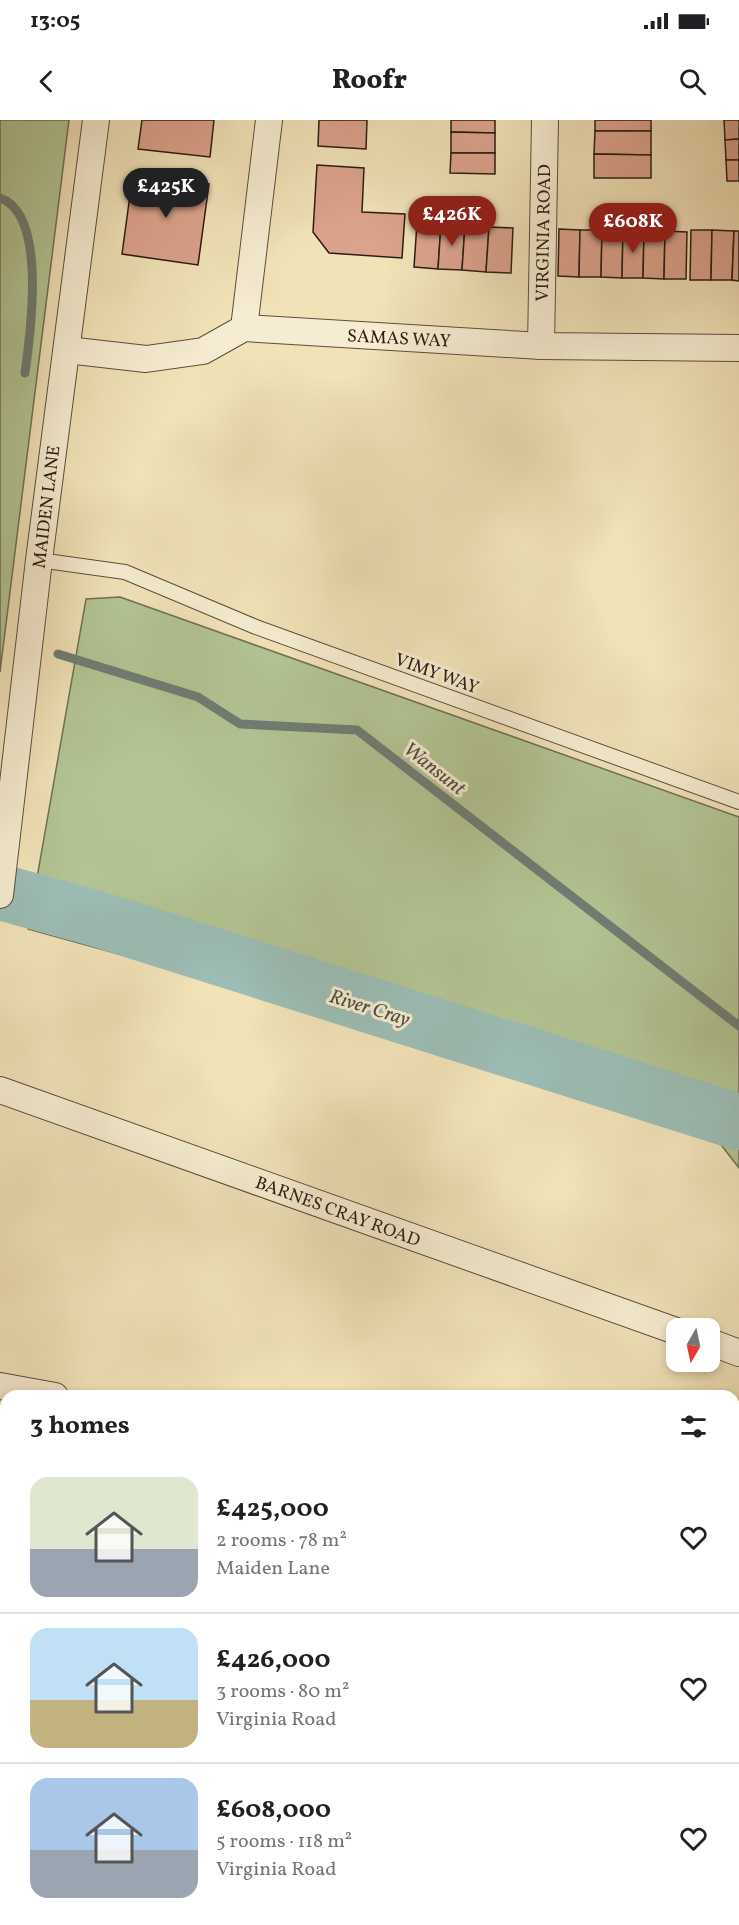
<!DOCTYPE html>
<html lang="en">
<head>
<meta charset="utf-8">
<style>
	body { margin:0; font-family:Vollkorn,serif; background:#f2f2f2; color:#202124; height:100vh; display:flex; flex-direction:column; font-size:22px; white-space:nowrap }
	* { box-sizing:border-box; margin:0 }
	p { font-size:20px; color:#757577 }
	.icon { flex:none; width:33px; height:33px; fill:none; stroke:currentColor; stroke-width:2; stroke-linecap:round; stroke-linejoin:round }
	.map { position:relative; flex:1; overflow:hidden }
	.side { position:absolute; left:0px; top:1270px; width:740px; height:536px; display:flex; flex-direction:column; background:#fff; border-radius:18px 18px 0 0; box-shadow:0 3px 9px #0003 }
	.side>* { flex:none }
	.needle { width:39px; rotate:189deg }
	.fabs { position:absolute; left:666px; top:1198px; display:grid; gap:12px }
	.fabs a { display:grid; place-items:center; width:54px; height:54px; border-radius:12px; background:#fff; box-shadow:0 3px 9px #0003; font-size:30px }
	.price { position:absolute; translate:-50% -51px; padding:0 14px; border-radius:21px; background:#8f2418; color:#fff; font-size:20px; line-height:39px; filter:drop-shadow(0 2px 3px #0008) }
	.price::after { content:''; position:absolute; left:50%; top:36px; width:18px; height:14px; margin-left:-9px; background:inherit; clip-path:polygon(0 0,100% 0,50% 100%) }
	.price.current { background:#222; color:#fff }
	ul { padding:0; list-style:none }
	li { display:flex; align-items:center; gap:18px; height:150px; padding:0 30px }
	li+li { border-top:2px solid #e0e0e0 }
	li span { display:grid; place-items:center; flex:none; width:168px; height:120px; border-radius:18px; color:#555 }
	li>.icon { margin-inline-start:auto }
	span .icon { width:72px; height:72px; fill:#fffc; stroke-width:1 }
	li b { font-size:26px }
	h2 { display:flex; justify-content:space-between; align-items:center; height:72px; padding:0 30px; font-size:26px }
	.status { display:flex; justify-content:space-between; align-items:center; height:42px; padding:0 30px; background:#fff; direction:ltr }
	.status svg { height:16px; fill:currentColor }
	header { display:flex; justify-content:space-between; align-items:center; height:78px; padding:0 30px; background:#fff; font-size:27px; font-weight:800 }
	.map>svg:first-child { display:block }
	.green { fill:#b3c494; stroke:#6f7054; stroke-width:1.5 }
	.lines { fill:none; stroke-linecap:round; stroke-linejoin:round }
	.stream { stroke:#6f7d74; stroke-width:9 }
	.river { stroke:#9cbdb5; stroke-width:56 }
	.building { fill:#dba28c; stroke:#2b1d13; stroke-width:1.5 }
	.lane-casing { stroke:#5c4e3c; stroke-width:16 }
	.street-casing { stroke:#5c4e3c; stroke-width:28 }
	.secondary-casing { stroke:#2b1d13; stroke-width:36 }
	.lane { stroke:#f6ecd1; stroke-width:14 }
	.street { stroke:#f6ecd1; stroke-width:26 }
	.secondary { stroke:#f6ecd1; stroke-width:33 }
	.labels { text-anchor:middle; stroke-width:6; stroke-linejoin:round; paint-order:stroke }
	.street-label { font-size:18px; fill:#2b1d13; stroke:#f6ecd1 }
	.water-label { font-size:20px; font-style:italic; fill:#4d4d44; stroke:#f6ecd1 }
</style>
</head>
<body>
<div class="status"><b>13:05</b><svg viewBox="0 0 49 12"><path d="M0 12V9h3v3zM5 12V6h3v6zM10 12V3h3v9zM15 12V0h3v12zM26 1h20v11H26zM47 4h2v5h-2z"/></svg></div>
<header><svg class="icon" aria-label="back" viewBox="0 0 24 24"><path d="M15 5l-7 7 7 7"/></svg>Roofr<svg class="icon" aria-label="search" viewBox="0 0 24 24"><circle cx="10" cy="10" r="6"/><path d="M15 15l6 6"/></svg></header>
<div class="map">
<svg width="739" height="1805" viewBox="0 0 739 1805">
	<rect width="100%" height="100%" fill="#f1e2b8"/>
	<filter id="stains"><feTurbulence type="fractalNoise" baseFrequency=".00333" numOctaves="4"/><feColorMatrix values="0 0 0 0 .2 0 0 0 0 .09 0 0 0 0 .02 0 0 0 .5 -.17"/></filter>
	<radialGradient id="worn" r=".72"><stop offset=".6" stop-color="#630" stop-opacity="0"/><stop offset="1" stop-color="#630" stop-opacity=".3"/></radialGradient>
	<g class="green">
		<polygon points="0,0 69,0 0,552"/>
		<polygon points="120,477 739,697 739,1048 698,995 28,809 86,479"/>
	</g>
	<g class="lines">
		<g class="stream">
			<path d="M0 78C48 94 30 216 25 253"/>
			<polyline points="58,534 198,577 240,604 357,610 739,906"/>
		</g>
		<polyline class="river" points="0,772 94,798 739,1002"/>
	</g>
	<g class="building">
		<polygon points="142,0 214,0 210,37 138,29"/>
		<polygon points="319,0 367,0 366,29 318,26"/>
		<polygon points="451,0 495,0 495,13 451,12"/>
		<rect x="595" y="0" width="56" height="11"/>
		<polygon points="724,0 739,0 739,19 725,20"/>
		<polygon points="595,11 651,11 651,35 594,34"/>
		<polygon points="451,12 495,13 495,33 451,33"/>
		<polygon points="739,19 739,40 726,40 725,20"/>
		<polygon points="451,33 495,33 495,54 450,53"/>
		<polygon points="594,34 651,35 651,58 594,58"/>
		<polygon points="726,40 739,40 739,61 727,61"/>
		<polygon points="317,45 364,48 362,92 405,94 402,138 329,133 313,112"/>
		<polygon points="133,53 209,64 198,145 122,134"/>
		<polygon points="417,103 441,104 438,149 414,147"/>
		<polygon points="441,104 465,105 462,150 438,149"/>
		<polygon points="465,105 489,107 486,152 462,150"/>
		<polygon points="489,107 513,108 511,153 486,152"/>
		<polygon points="559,109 580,110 579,157 558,156"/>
		<polygon points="580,110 602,110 601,157 579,157"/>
		<polygon points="602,110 623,110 622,158 601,157"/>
		<polygon points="623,110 644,111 643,158 622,158"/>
		<polygon points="691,110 712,110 711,160 690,160"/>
		<polygon points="712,110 734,111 732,160 711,160"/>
		<polygon points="644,111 665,111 664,159 643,158"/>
		<polygon points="665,111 687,112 686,159 664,159"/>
		<polygon points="734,111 739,111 739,161 732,160"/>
	</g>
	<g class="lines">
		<g class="lane-casing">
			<g id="lane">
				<polyline points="39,440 125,452 256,507 739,682"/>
				<polyline points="354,1800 364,1805"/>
			</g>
		</g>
		<g class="street-casing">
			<g id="street">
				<polyline points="244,208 269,0"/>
				<polyline points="541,226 545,0"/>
				<polyline points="67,230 146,239 203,231 244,208 541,226 739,228"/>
				<polyline points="0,775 39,440 96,0"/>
				<polyline points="0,970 676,1211"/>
				<polyline points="710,1222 739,1233"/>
				<polyline points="0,1266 55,1276"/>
			</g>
		</g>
		<g class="secondary-casing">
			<g id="secondary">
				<polyline points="0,1549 6,1549"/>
				<polyline points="734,1610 739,1611"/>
			</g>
		</g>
		<use href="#lane" class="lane"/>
		<use href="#street" class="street"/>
		<use href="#secondary" class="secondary"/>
	</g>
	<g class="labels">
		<g class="street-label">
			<text transform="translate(543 113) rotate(-89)" y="6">VIRGINIA ROAD</text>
			<text transform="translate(399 218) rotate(3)" y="6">SAMAS WAY</text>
			<text transform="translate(46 387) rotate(-83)" y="6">MAIDEN LANE</text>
			<text transform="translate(437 553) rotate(20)" y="6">VIMY WAY</text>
			<text transform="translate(338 1091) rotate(20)" y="6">BARNES CRAY ROAD</text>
		</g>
		<g class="water-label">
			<text transform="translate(435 648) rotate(38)" y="7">Wansunt</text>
			<text transform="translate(370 887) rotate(17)" y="7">River Cray</text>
		</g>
	</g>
	<rect width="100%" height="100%" filter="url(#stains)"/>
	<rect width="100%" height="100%" fill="url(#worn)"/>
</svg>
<div class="fabs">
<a><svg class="needle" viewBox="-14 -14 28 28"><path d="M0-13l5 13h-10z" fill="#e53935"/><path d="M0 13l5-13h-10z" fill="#757577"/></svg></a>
</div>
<b class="price current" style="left:166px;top:99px">£425K</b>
<b class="price" style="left:452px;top:127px">£426K</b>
<b class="price" style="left:633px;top:134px">£608K</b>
<section class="side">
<h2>3 homes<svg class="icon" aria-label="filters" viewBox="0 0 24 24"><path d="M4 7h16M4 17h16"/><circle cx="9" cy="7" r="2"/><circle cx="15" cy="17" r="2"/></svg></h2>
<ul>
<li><span style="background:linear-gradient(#dfe7d0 60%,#9aa5b1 0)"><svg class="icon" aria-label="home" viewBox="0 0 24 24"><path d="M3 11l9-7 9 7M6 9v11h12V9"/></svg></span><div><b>£425,000</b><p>2 rooms · 78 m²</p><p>Maiden Lane</p></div><svg class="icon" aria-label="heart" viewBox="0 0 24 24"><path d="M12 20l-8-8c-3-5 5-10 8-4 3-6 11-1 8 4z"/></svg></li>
<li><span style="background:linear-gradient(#bfe0f5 60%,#c2b280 0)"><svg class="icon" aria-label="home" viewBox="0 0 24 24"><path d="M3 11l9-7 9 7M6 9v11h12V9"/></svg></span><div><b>£426,000</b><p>3 rooms · 80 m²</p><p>Virginia Road</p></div><svg class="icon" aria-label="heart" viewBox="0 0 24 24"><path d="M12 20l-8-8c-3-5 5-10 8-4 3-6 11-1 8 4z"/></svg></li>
<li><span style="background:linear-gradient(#a9c7e8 60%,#9aa5b1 0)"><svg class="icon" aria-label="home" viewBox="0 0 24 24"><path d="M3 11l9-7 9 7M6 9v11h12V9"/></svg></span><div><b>£608,000</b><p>5 rooms · 118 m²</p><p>Virginia Road</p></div><svg class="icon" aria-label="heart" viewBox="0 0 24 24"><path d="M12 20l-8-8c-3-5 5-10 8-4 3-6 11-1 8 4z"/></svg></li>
</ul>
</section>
</div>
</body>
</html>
